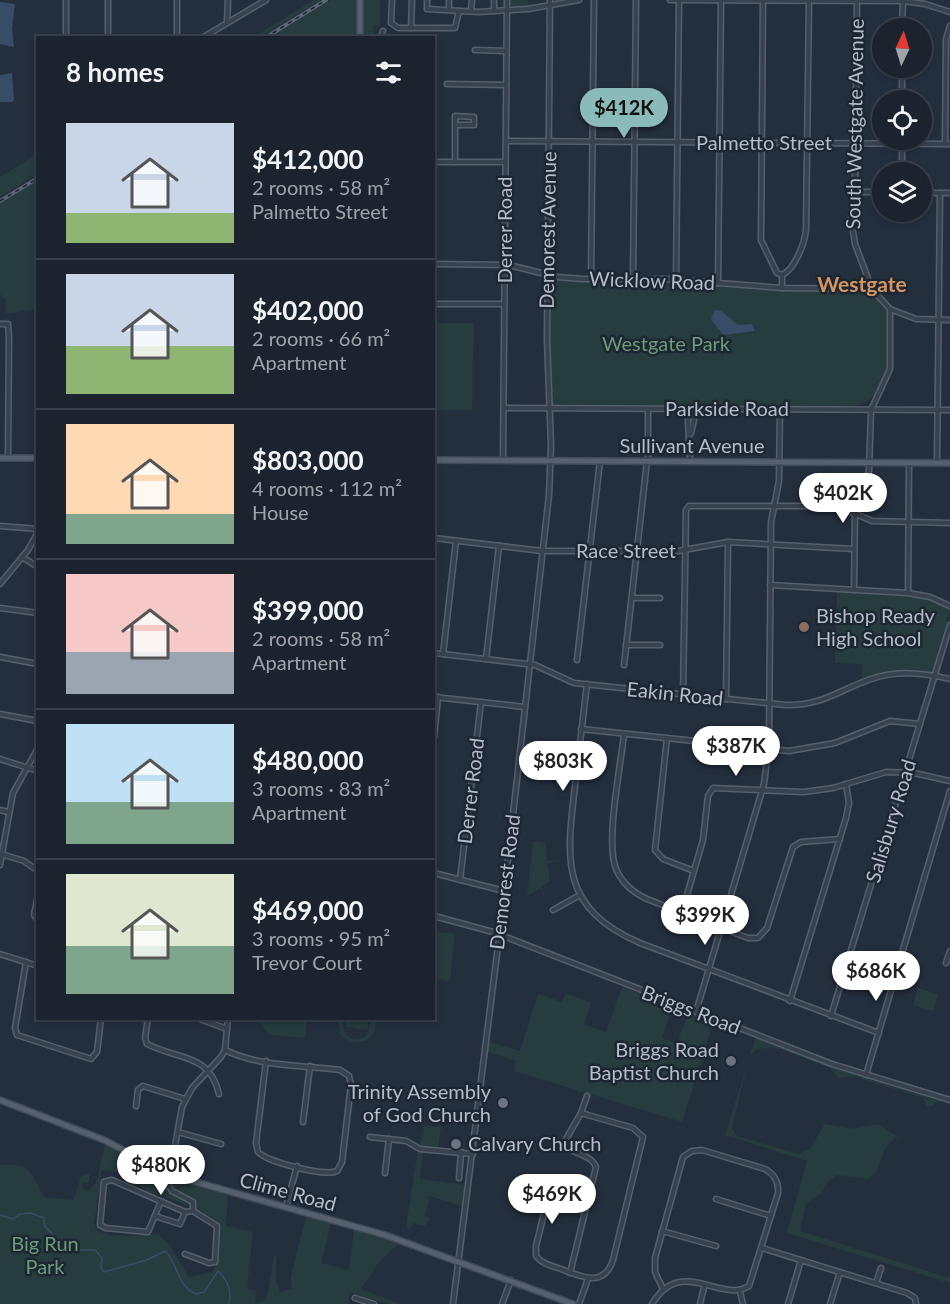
<!DOCTYPE html>
<html lang="en">
<head>
<meta charset="utf-8">
<style>
	body { margin:0; font-family:Lato,sans-serif; background:#282f3a; color:#f1f3f6; height:100vh; display:flex; flex-direction:column; font-size:22px; white-space:nowrap }
	* { box-sizing:border-box; margin:0 }
	p { font-size:20px; color:#a0a4aa }
	.icon { flex:none; width:33px; height:33px; fill:none; stroke:currentColor; stroke-width:2; stroke-linecap:round; stroke-linejoin:round }
	.map { position:relative; flex:1; overflow:hidden }
	.side { position:absolute; left:36px; top:36px; width:399px; height:984px; display:flex; flex-direction:column; background:#1b232e; border-radius:0px; box-shadow:0 3px 9px #0003,0 0 0 2px #39404a }
	.side>* { flex:none }
	.needle { width:39px; rotate:4deg }
	.buttons { position:absolute; left:872px; top:18px; display:grid; gap:12px }
	.buttons a { display:grid; place-items:center; width:60px; height:60px; border-radius:50%; background:#1b232e; box-shadow:0 3px 9px #0003,0 0 0 2px #39404a; font-size:30px }
	.price { position:absolute; translate:-50% -51px; padding:0 14px; border-radius:21px; background:#fff; color:#222; font-size:20px; line-height:39px; filter:drop-shadow(0 2px 3px #0008) }
	.price::after { content:''; position:absolute; left:50%; top:36px; width:18px; height:14px; margin-left:-9px; background:inherit; clip-path:polygon(0 0,100% 0,50% 100%) }
	.price.active { background:#8bbbb9; color:#111 }
	ul { padding:0; list-style:none }
	li { display:flex; align-items:center; gap:18px; height:150px; padding:0 30px }
	li+li { border-top:2px solid #39404a }
	li span { display:grid; place-items:center; flex:none; width:168px; height:120px; border-radius:0px; color:#555 }
	li>.icon { margin-inline-start:auto }
	span .icon { width:72px; height:72px; fill:#fffc; stroke-width:1 }
	li b { font-size:26px }
	h2 { display:flex; justify-content:space-between; align-items:center; height:72px; padding:0 30px; font-size:26px }
	.map>svg:first-child { display:block }
	.green { fill:#263c3f; fill-rule:evenodd }
	.water { fill:#394c67 }
	.lines { fill:none; stroke-linecap:round; stroke-linejoin:round }
	.stream { stroke:#394c67; stroke-width:1.5 }
	.minor-casing { stroke:#565f6c; stroke-width:7 }
	.major-casing { stroke:#414a57; stroke-width:8 }
	.minor { stroke:#38414e; stroke-width:4 }
	.major { stroke:#56606e; stroke-width:5 }
	.rail-casing { stroke:#5a6575; stroke-width:4 }
	.rail { stroke:#1d2633; stroke-width:1.5; stroke-dasharray:4.5; stroke-linecap:butt }
	.education-dot { fill:#8d6e63; stroke:#1d2633; stroke-width:2 }
	.worship-dot { fill:#6b7280; stroke:#1d2633; stroke-width:2 }
	.labels { text-anchor:middle; stroke-width:5; stroke-linejoin:round; paint-order:stroke }
	.street-label { font-size:20px; fill:#b4bcc9; stroke:#1d2633 }
	.park-label { font-size:20px; fill:#6b9a76; stroke:#1d2633 }
	.poi-label { font-size:20px; fill:#b4bcc9; stroke:#1d2633; text-anchor:start }
	.neighbourhood-label { font-size:21px; font-weight:bold; fill:#d59563; stroke:#1d2633 }
</style>
</head>
<body>
<div class="map">
<svg width="950" height="1304" viewBox="0 0 950 1304">
	<rect width="100%" height="100%" fill="#242f3e"/>
	<g class="green">
		<polygon points="314,0 321,0 260,37 253,37"/>
		<polygon points="331,0 357,0 358,37 270,38"/>
		<polygon points="363,0 380,0 380,26 374,25 373,37 364,37"/>
		<rect x="508" y="0" width="20" height="7"/>
		<polygon points="37,154 37,174 0,197 0,177"/>
		<polygon points="37,181 37,309 5,314 6,300 0,294 0,203"/>
		<path d="M551 278 667 281 865 291C874 295 882 300 886 309 894 327 889 380 875 395 865 404 853 407 841 408L553 406 549 362Z"/>
		<polygon points="434,323 474,323 472,410 434,410"/>
		<path d="M837 590C876 593 915 591 950 608L934 672 896 671 862 680V664L835 663Z"/>
		<polygon points="533,841 546,843 547,861 565,859 547,863 550,881 541,887 549,903 540,888 527,896"/>
		<polygon points="434,931 455,934 450,981 434,979"/>
		<polygon points="622,987 673,1006 662,1038 676,1044 690,1011 714,1020 682,1122 514,1071 516,1061 488,1052 489,1042 520,1051 538,994 562,1002 566,993 591,1003 584,1024 606,1032"/>
		<polygon points="918,988 938,994 933,1011 913,1005"/>
		<polygon points="256,1019 307,1019 305,1038 270,1035"/>
		<path d="M338 1019H342L345 1034C352 1041 360 1041 367 1035L372 1019H376L374 1033 366 1041 351 1043 340 1034Z"/>
		<polygon points="346,1019 369,1019 367,1030 345,1027"/>
		<polygon points="756,1037 854,1073 950,1102 950,1104 937,1101 933,1106 926,1107 924,1098 853,1076 838,1078 830,1068 774,1047 757,1049 750,1055"/>
		<path d="M747 1065 732 1128 737 1136 799 1154 811 1148 824 1124 852 1129 878 1124 898 1137C877 1147 884 1169 869 1179L838 1175 829 1181 821 1193 806 1204 800 1231 950 1278V1283L787 1233 807 1161 725 1135Z"/>
		<polygon points="424,1126 441,1127 438,1149 420,1146"/>
		<path d="M105 1144 158 1174 228 1195 226 1226 253 1232 247 1289 256 1291 255 1303 263 1302 267 1297 274 1256H276V1281L280 1292 291 1289V1276L306 1216 331 1223 321 1263 349 1270 354 1229 399 1243 379 1262 361 1289 400 1304H386L350 1292 348 1304H0V1165C31 1162 31 1173 44 1197L73 1200 81 1177 90 1173 89 1182 82 1184 83 1189 90 1190 97 1181ZM102 1170 122 1173 147 1191 201 1210 221 1225 218 1262 212 1272 189 1277 169 1244 159 1235C144 1233 100 1242 94 1225Z"/>
		<polygon points="418,1149 423,1150 420,1179 465,1185 462,1206 429,1196 425,1216 430,1218 425,1226 413,1223 409,1230 406,1226"/>
	</g>
	<g class="water">
		<polygon points="0,2 15,4 12,29 14,47 0,44"/>
		<polygon points="12,73 14,100 12,102 0,102 0,75"/>
		<polygon points="715,310 721,311 738,325 752,324 755,331 723,335 711,319"/>
	</g>
	<g class="lines">
		<path class="stream" d="M0 1215 13 1219 20 1214 31 1213 44 1218V1225L67 1250H95L102 1258 101 1267 104 1272 147 1260 165 1251C177 1260 177 1287 196 1294L204 1292 218 1271C228 1280 232 1291 229 1304"/>
		<g class="minor-casing">
			<g id="minor">
				<polyline points="392,0 391,23 398,28 455,28 459,11"/>
				<polyline points="427,0 427,9 478,12 528,9 579,0"/>
				<polyline points="494,0 494,10"/>
				<polyline points="670,0 903,1 925,4 950,12"/>
				<polyline points="763,0 761,240 777,273 782,275"/>
				<polyline points="857,0 855,187 851,218 855,244 872,289 890,309 916,319 950,320"/>
				<polyline points="449,10 449,0"/>
				<polyline points="471,11 472,0"/>
				<polyline points="227,22 228,0"/>
				<polyline points="411,28 412,0"/>
				<polyline points="902,28 903,1"/>
				<polyline points="66,38 66,0"/>
				<polyline points="108,38 108,0"/>
				<polyline points="177,38 177,0"/>
				<polyline points="202,38 266,0"/>
				<polyline points="381,38 383,31"/>
				<polyline points="475,50 506,51"/>
				<polyline points="447,84 506,85"/>
				<polyline points="902,100 902,68"/>
				<polyline points="506,141 950,144"/>
				<polyline points="945,144 946,39 950,26"/>
				<polyline points="434,162 505,162"/>
				<polyline points="455,162 455,116 474,117 474,125 455,125"/>
				<polyline points="902,172 902,140"/>
				<polyline points="855,192 882,192"/>
				<polyline points="921,193 950,193"/>
				<polyline points="434,264 509,265 557,277 583,279 666,279 782,288 872,289"/>
				<path d="M782 275C795 269 805 243 806 229L809 0"/>
				<polyline points="782,275 782,288"/>
				<polyline points="591,279 594,0"/>
				<polyline points="633,279 636,0"/>
				<polyline points="676,280 679,0"/>
				<polyline points="718,283 721,0"/>
				<polyline points="434,304 504,304"/>
				<polyline points="0,324 8,324 9,337 8,458"/>
				<polyline points="504,408 950,410"/>
				<polyline points="648,409 648,460"/>
				<polyline points="691,433 694,420 691,409"/>
				<polyline points="503,460 507,0"/>
				<polyline points="690,460 688,420 691,409"/>
				<polyline points="937,462 940,193"/>
				<polyline points="0,526 38,529"/>
				<polyline points="434,538 542,551 678,551 728,542 854,549"/>
				<polyline points="22,557 38,567"/>
				<polyline points="0,584 28,550 38,532"/>
				<polyline points="770,585 908,593 930,597 950,606"/>
				<polyline points="854,590 855,507 869,471 871,410 890,369 890,309"/>
				<polyline points="908,593 909,463"/>
				<polyline points="632,598 660,598"/>
				<polyline points="0,608 38,613"/>
				<polyline points="626,645 660,645"/>
				<path d="M434 653 535 665 574 683 786 705C822 706 839 690 871 679 898 670 923 673 950 679"/>
				<polyline points="443,654 456,541"/>
				<polyline points="0,657 38,664"/>
				<polyline points="486,659 499,546"/>
				<polyline points="577,660 600,461"/>
				<polyline points="624,665 647,461"/>
				<path d="M587 684C583 718 579 752 575 786 566 861 560 908 640 943L879 1033"/>
				<polyline points="683,695 686,510 689,506 829,506 840,507 872,521 950,523"/>
				<polyline points="434,697 525,707"/>
				<polyline points="726,699 728,542"/>
				<polyline points="0,714 38,721"/>
				<polyline points="581,729 789,751 835,743 890,721 920,724"/>
				<path d="M624 734C621 765 604 846 617 871 623 884 634 893 647 899L748 938H758L767 928 793 847 801 842 840 839"/>
				<polyline points="434,737 438,697"/>
				<polyline points="667,738 655,850 663,859 694,871"/>
				<polyline points="0,759 38,771"/>
				<polyline points="0,810 8,812"/>
				<polyline points="1,854 24,861 38,871"/>
				<polyline points="0,865 13,793 38,748"/>
				<polyline points="434,873 504,891"/>
				<polyline points="460,880 481,702"/>
				<polyline points="38,895 34,915 38,921"/>
				<polyline points="553,910 580,895"/>
				<polyline points="682,912 703,840 708,796 713,788 804,792 833,788 886,772 914,773 950,781"/>
				<polyline points="434,916 493,932 832,1064 950,1100"/>
				<polyline points="0,954 38,966"/>
				<polyline points="26,962 15,1028 17,1035 91,1059 97,1052 101,1018"/>
				<polyline points="946,963 950,951"/>
				<polyline points="790,1001 846,818 849,803 846,784"/>
				<polyline points="696,1012 764,784 769,744 771,522 779,481 780,409"/>
				<polyline points="831,1016 950,625"/>
				<path d="M148 1018 145 1038 147 1044C178 1060 210 1053 219 1094"/>
				<polyline points="197,1018 227,1029"/>
				<path d="M225 1050C260 1067 301 1065 340 1070L349 1076 351 1085 342 1162 337 1171C325 1177 267 1162 258 1152L256 1143 266 1061"/>
				<polyline points="866,1075 950,791"/>
				<polyline points="136,1106 138,1090 143,1086 185,1099"/>
				<polyline points="303,1122 310,1066"/>
				<polyline points="178,1132 221,1144"/>
				<polyline points="370,1137 406,1141 420,1149 473,1154"/>
				<polyline points="385,1173 389,1139"/>
				<polyline points="459,1178 461,1152"/>
				<path d="M549 1193 536 1246V1256C542 1264 552 1266 561 1269 582 1277 604 1288 613 1260L643 1137 633 1128 581 1113"/>
				<polyline points="716,1199 771,1216"/>
				<polyline points="161,1201 148,1232 106,1228 100,1225 104,1182 112,1180 185,1212 193,1211 217,1226 215,1262 209,1263 185,1254"/>
				<polyline points="286,1207 297,1166"/>
				<polyline points="193,1211 193,1202 172,1191 168,1185 182,1107 192,1088 221,1057 225,1050 228,1018"/>
				<polyline points="155,1216 180,1224 185,1212"/>
				<polyline points="662,1231 716,1246"/>
				<polyline points="762,1248 907,1293 915,1298 916,1304"/>
				<path d="M570 1273 596 1167C590 1152 570 1156 565 1141L581 1113 587 1096"/>
				<polyline points="876,1283 881,1268"/>
				<polyline points="740,1292 743,1304"/>
				<polyline points="355,1298 374,1304"/>
				<polyline points="453,1304 500,930 549,495 551,445 547,339 550,0"/>
				<polyline points="502,1304 511,1280"/>
				<polyline points="579,1304 588,1279"/>
				<path d="M652 1304C681 1255 720 1304 749 1286L778 1193C779 1181 774 1174 765 1169L702 1150 692 1151 683 1157 655 1258V1272L663 1289"/>
				<polyline points="700,1304 704,1287"/>
				<polyline points="788,1304 801,1260"/>
				<polyline points="830,1304 840,1272"/>
			</g>
		</g>
		<g class="major-casing">
			<g id="major">
				<polyline points="360,0 360,38"/>
				<polyline points="0,458 38,458"/>
				<polyline points="434,460 950,463"/>
				<polyline points="0,1100 104,1140 171,1175 385,1235 573,1304"/>
			</g>
		</g>
		<use href="#minor" class="minor"/>
		<use href="#major" class="major"/>
		<g class="rail-casing">
			<g id="rail">
				<polyline points="265,38 326,0"/>
				<polyline points="0,201 38,178"/>
			</g>
		</g>
		<use href="#rail" class="rail"/>
	</g>
	<circle class="education-dot" cx="804" cy="627" r="6"/>
	<g class="worship-dot">
		<circle cx="731" cy="1061" r="6"/>
		<circle cx="503" cy="1103" r="6"/>
		<circle cx="456" cy="1144" r="6"/>
	</g>
	<g class="labels">
		<g class="street-label">
			<text transform="translate(855 124) rotate(-89)" y="7">South Westgate Avenue</text>
			<text x="764" y="150">Palmetto Street</text>
			<text transform="translate(505 230) rotate(-90)" y="7">Derrer Road</text>
			<text transform="translate(548 230) rotate(-89)" y="7">Demorest Avenue</text>
			<text transform="translate(652 281) rotate(2)" y="7">Wicklow Road</text>
			<text x="727" y="416">Parkside Road</text>
			<text x="692" y="453">Sullivant Avenue</text>
			<text x="626" y="558">Race Street</text>
			<text transform="translate(675 694) rotate(6)" y="7">Eakin Road</text>
			<text transform="translate(471 791) rotate(-83)" y="7">Derrer Road</text>
			<text transform="translate(891 821) rotate(-73)" y="7">Salisbury Road</text>
			<text transform="translate(505 882) rotate(-83)" y="7">Demorest Road</text>
			<text transform="translate(691 1010) rotate(21)" y="7">Briggs Road</text>
			<text transform="translate(288 1192) rotate(15)" y="7">Clime Road</text>
		</g>
		<g class="park-label">
			<text x="666" y="351">Westgate Park</text>
			<text x="45" y="1251">Big Run<tspan x="45" dy="23">Park</tspan></text>
		</g>
		<g class="poi-label">
			<text x="816" y="623">Bishop Ready<tspan x="816" dy="23">High School</tspan></text>
			<text x="719" y="1057" text-anchor="end">Briggs Road<tspan x="719" dy="23">Baptist Church</tspan></text>
			<text x="491" y="1099" text-anchor="end">Trinity Assembly<tspan x="491" dy="23">of God Church</tspan></text>
			<text x="468" y="1151">Calvary Church</text>
		</g>
		<g class="neighbourhood-label">
			<text x="862" y="292">Westgate</text>
		</g>
	</g>
</svg>
<div class="buttons">
<a><svg class="needle" viewBox="-14 -14 28 28"><path d="M0-13l5 13h-10z" fill="#e53935"/><path d="M0 13l5-13h-10z" fill="#a0a4aa"/></svg></a>
<a><svg class="icon" aria-label="locate" viewBox="0 0 24 24"><circle cx="12" cy="12" r="6"/><path d="M12 2v4M12 18v4M2 12h4M18 12h4"/></svg></a>
<a><svg class="icon" aria-label="layers" viewBox="0 0 24 24"><path d="M12 4l9 5-9 5-9-5zM3 14l9 5 9-5"/></svg></a>
</div>
<b class="price active" style="left:624px;top:139px">$412K</b>
<b class="price" style="left:843px;top:524px">$402K</b>
<b class="price" style="left:736px;top:777px">$387K</b>
<b class="price" style="left:563px;top:792px">$803K</b>
<b class="price" style="left:705px;top:946px">$399K</b>
<b class="price" style="left:876px;top:1002px">$686K</b>
<b class="price" style="left:161px;top:1196px">$480K</b>
<b class="price" style="left:552px;top:1225px">$469K</b>
<section class="side">
<h2>8 homes<svg class="icon" aria-label="filters" viewBox="0 0 24 24"><path d="M4 7h16M4 17h16"/><circle cx="9" cy="7" r="2"/><circle cx="15" cy="17" r="2"/></svg></h2>
<ul>
<li><span style="background:linear-gradient(#c9d6e8 75%,#8fb573 0)"><svg class="icon" aria-label="home" viewBox="0 0 24 24"><path d="M3 11l9-7 9 7M6 9v11h12V9"/></svg></span><div><b>$412,000</b><p>2 rooms · 58 m²</p><p>Palmetto Street</p></div></li>
<li><span style="background:linear-gradient(#c9d6e8 60%,#8fb573 0)"><svg class="icon" aria-label="home" viewBox="0 0 24 24"><path d="M3 11l9-7 9 7M6 9v11h12V9"/></svg></span><div><b>$402,000</b><p>2 rooms · 66 m²</p><p>Apartment</p></div></li>
<li><span style="background:linear-gradient(#ffd9b3 75%,#7fa58c 0)"><svg class="icon" aria-label="home" viewBox="0 0 24 24"><path d="M3 11l9-7 9 7M6 9v11h12V9"/></svg></span><div><b>$803,000</b><p>4 rooms · 112 m²</p><p>House</p></div></li>
<li><span style="background:linear-gradient(#f6c9c9 65%,#9aa5b1 0)"><svg class="icon" aria-label="home" viewBox="0 0 24 24"><path d="M3 11l9-7 9 7M6 9v11h12V9"/></svg></span><div><b>$399,000</b><p>2 rooms · 58 m²</p><p>Apartment</p></div></li>
<li><span style="background:linear-gradient(#bfe0f5 65%,#7fa58c 0)"><svg class="icon" aria-label="home" viewBox="0 0 24 24"><path d="M3 11l9-7 9 7M6 9v11h12V9"/></svg></span><div><b>$480,000</b><p>3 rooms · 83 m²</p><p>Apartment</p></div></li>
<li><span style="background:linear-gradient(#dfe7d0 60%,#7fa58c 0)"><svg class="icon" aria-label="home" viewBox="0 0 24 24"><path d="M3 11l9-7 9 7M6 9v11h12V9"/></svg></span><div><b>$469,000</b><p>3 rooms · 95 m²</p><p>Trevor Court</p></div></li>
</ul>
</section>
</div>
</body>
</html>
